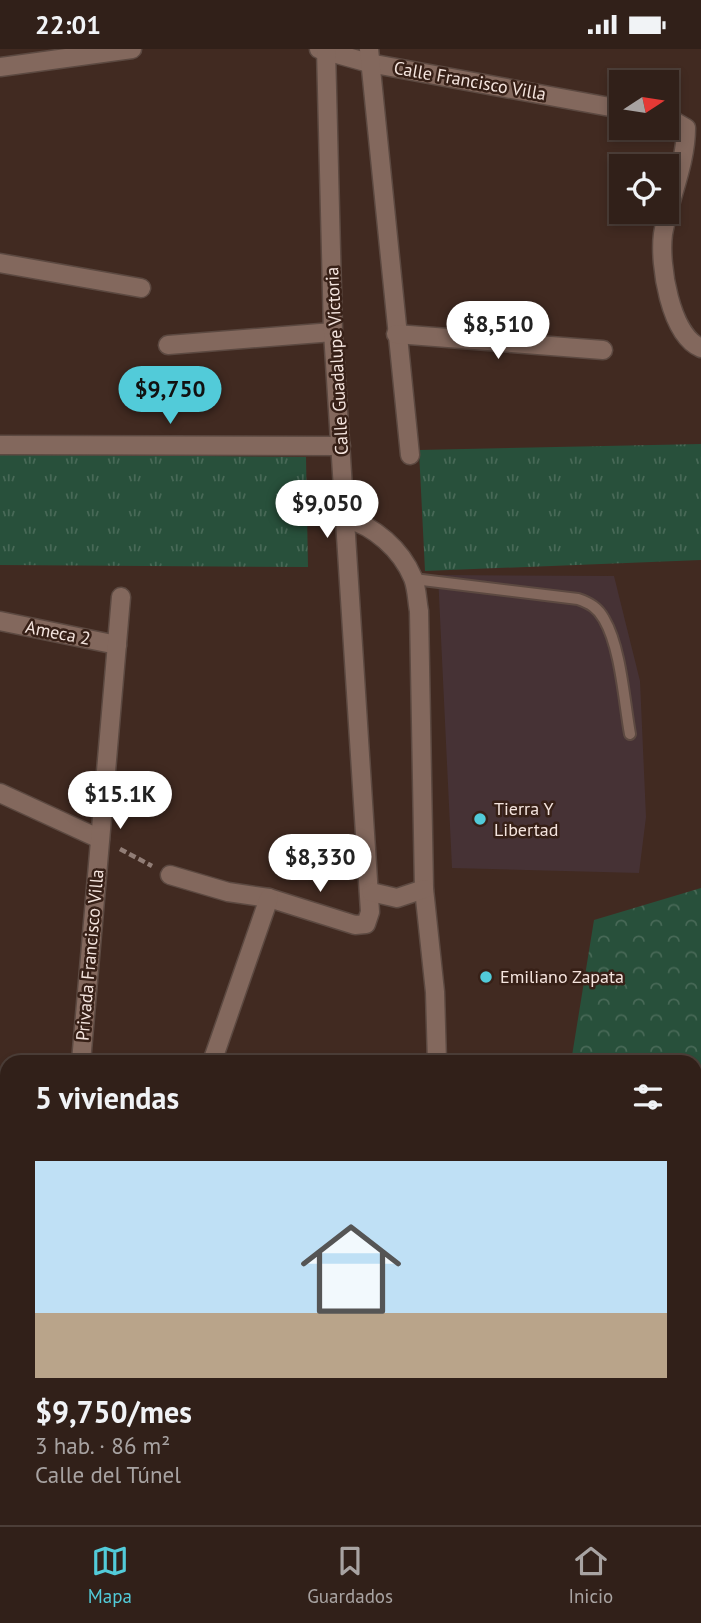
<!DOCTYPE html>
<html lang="es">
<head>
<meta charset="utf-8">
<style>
	body { margin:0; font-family:"PT Sans",sans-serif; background:#3d2d26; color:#f1f3f6; height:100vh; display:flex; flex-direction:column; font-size:26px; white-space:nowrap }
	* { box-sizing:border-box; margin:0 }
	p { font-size:23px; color:#a8a3a2 }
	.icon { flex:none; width:38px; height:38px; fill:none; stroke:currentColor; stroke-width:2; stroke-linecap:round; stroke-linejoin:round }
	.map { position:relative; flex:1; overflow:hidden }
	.drawer { position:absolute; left:0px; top:1006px; width:702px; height:471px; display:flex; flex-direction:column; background:#312019; border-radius:21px 21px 0 0; box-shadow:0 4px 10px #0003,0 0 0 2px #4c3e38 }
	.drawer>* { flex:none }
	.needle { width:46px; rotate:78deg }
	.controls { position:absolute; left:609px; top:21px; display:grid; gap:14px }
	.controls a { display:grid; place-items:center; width:70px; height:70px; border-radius:0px; background:#312019; box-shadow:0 4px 10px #0003,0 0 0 2px #4c3e38; font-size:35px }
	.price { position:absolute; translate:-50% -60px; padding:0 16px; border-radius:24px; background:#fff; color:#222; font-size:23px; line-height:46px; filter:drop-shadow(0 2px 4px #0008) }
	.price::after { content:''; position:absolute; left:50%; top:42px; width:21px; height:16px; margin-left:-10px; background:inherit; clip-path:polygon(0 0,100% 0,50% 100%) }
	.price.selected { background:#52cbd9; color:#111 }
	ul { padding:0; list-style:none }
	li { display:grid; align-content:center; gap:14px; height:371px; padding:0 35px }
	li+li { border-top:2px solid #4c3e38 }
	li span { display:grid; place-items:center; height:217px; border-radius:0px; color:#555 }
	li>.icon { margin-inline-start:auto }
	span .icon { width:126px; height:126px; fill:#fffc; stroke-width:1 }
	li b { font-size:30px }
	h2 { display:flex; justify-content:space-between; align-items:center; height:84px; padding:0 35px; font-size:30px }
	.status { display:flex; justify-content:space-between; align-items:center; height:49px; padding:0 35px; background:#312019; direction:ltr }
	.status svg { height:19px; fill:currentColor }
	.tab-bar { display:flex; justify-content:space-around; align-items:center; height:98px; border-top:2px solid #4c3e38; background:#312019; font-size:19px; color:#a8a3a2 }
	.tab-bar a { display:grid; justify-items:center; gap:4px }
	.tab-bar .selected { color:#52cbd9 }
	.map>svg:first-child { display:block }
	.education { fill:#463235 }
	.grass { fill:url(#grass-tufts) }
	.forest { fill:url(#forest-crowns) }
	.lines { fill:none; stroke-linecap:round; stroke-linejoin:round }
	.stream { stroke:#021d20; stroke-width:8 }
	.lane-casing { stroke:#5c4941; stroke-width:14 }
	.street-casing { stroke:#5c4941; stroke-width:21 }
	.path { stroke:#917d76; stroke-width:4.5; stroke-dasharray:7 3.5; stroke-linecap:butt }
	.lane { stroke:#83685d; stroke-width:10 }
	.street { stroke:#83685d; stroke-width:18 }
	.poi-dot { fill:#52cbd9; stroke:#372017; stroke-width:2.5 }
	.labels { text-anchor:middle; stroke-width:5; stroke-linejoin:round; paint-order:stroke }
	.street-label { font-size:18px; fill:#f4e4de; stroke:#372017 }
	.poi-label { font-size:18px; fill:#f4e4de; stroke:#372017; text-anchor:start }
</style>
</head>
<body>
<div class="status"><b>22:01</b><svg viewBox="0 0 49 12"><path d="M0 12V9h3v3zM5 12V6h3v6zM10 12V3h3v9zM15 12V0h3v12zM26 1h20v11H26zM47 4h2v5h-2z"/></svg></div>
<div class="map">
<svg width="701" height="1476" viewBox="0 0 701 1476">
	<defs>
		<pattern id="grass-tufts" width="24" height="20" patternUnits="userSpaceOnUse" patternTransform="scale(1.75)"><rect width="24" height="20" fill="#28503b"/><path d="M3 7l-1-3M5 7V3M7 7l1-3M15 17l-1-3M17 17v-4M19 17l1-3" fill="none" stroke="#486957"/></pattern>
		<pattern id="forest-crowns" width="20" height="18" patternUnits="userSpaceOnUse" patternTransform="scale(1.75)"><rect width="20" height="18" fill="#28503b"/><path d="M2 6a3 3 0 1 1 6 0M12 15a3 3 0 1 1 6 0" fill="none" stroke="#486957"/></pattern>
	</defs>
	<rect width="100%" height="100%" fill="#412a21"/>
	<polygon class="education" points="438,526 614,527 640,632 646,768 639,824 452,819"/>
	<g class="grass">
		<polygon points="701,395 701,511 425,522 419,401"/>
		<polygon points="0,405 306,408 308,518 0,516"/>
	</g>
	<polygon class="forest" points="701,839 701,1476 469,1476 468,1470 695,1470 695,1013 571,1013 594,871"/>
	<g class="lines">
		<g class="stream">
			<polyline points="695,1140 701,1130"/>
			<polyline points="506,1476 509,1470"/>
		</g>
		<g class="lane-casing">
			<path id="lane" d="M414 530 578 550C590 554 598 559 604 570 621 599 624 652 630 685"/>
		</g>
		<g class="street-casing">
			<g id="street">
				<polyline points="319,0 369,14 621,60"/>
				<polyline points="369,0 410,406"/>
				<polyline points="0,18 132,0"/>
				<path d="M667 68 686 79C686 115 669 150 663 185 659 215 670 286 701 299"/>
				<polyline points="0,214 141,239"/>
				<polyline points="396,285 603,301"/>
				<polyline points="168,296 333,283"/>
				<polyline points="0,396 341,397"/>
				<path d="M345 469C374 477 401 500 413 529 417 539 417 552 419 562L424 840 435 943 437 1013"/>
				<polyline points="0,572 117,596"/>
				<polyline points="0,744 100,790"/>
				<polyline points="170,826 228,843 269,849 355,876 366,875 370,863 333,283 326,0"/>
				<polyline points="371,843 397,849 424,840"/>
				<polyline points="81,1013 121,548"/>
				<polyline points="212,1013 269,849"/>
				<polyline points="0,1081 7,1081"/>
				<polyline points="0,1311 7,1312"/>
				<polyline points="410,1470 411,1476"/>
				<polyline points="35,1476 37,1470"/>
			</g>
		</g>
		<polyline class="path" points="120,800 152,817"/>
		<use href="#lane" class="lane"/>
		<use href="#street" class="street"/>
	</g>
	<g class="poi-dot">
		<circle cx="480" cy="770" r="7"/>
		<circle cx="486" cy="928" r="7"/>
	</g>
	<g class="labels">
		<g class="street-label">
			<text transform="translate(470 32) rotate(10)" y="6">Calle Francisco Villa</text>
			<text transform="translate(337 312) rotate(-93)" y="6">Calle Guadalupe Victoria</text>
			<text transform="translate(58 584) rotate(11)" y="6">Ameca 2</text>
			<text transform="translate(90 906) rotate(-85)" y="6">Privada Francisco Villa</text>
		</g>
		<g class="poi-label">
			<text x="494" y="766">Tierra Y<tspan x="494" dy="21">Libertad</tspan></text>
			<text x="500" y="934">Emiliano Zapata</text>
		</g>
	</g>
</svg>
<div class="controls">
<a><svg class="needle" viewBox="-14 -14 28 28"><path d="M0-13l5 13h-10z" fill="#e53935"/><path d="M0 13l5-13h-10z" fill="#a8a3a2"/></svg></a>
<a><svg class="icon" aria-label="locate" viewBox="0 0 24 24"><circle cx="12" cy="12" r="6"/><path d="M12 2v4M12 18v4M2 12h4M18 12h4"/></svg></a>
</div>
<b class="price" style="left:498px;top:312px">$8,510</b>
<b class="price selected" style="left:170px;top:377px">$9,750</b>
<b class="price" style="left:327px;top:491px">$9,050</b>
<b class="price" style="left:120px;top:782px">$15.1K</b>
<b class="price" style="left:320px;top:845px">$8,330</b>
<section class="drawer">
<h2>5 viviendas<svg class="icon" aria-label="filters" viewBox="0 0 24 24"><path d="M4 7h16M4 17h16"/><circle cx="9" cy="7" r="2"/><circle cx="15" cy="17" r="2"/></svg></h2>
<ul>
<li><span style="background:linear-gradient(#bfe0f5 70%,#b9a48a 0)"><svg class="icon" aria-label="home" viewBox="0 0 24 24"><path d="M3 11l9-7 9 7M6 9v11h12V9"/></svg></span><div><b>$9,750/mes</b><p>3 hab. · 86 m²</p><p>Calle del Túnel</p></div></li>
</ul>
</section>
</div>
<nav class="tab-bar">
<a class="selected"><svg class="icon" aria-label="map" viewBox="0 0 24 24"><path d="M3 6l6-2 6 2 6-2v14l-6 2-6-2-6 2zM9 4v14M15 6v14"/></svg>Mapa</a>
<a><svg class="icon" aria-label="saved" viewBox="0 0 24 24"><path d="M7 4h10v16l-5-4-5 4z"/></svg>Guardados</a>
<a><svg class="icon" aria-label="home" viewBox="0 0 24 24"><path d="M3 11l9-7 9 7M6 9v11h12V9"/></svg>Inicio</a>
</nav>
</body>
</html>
